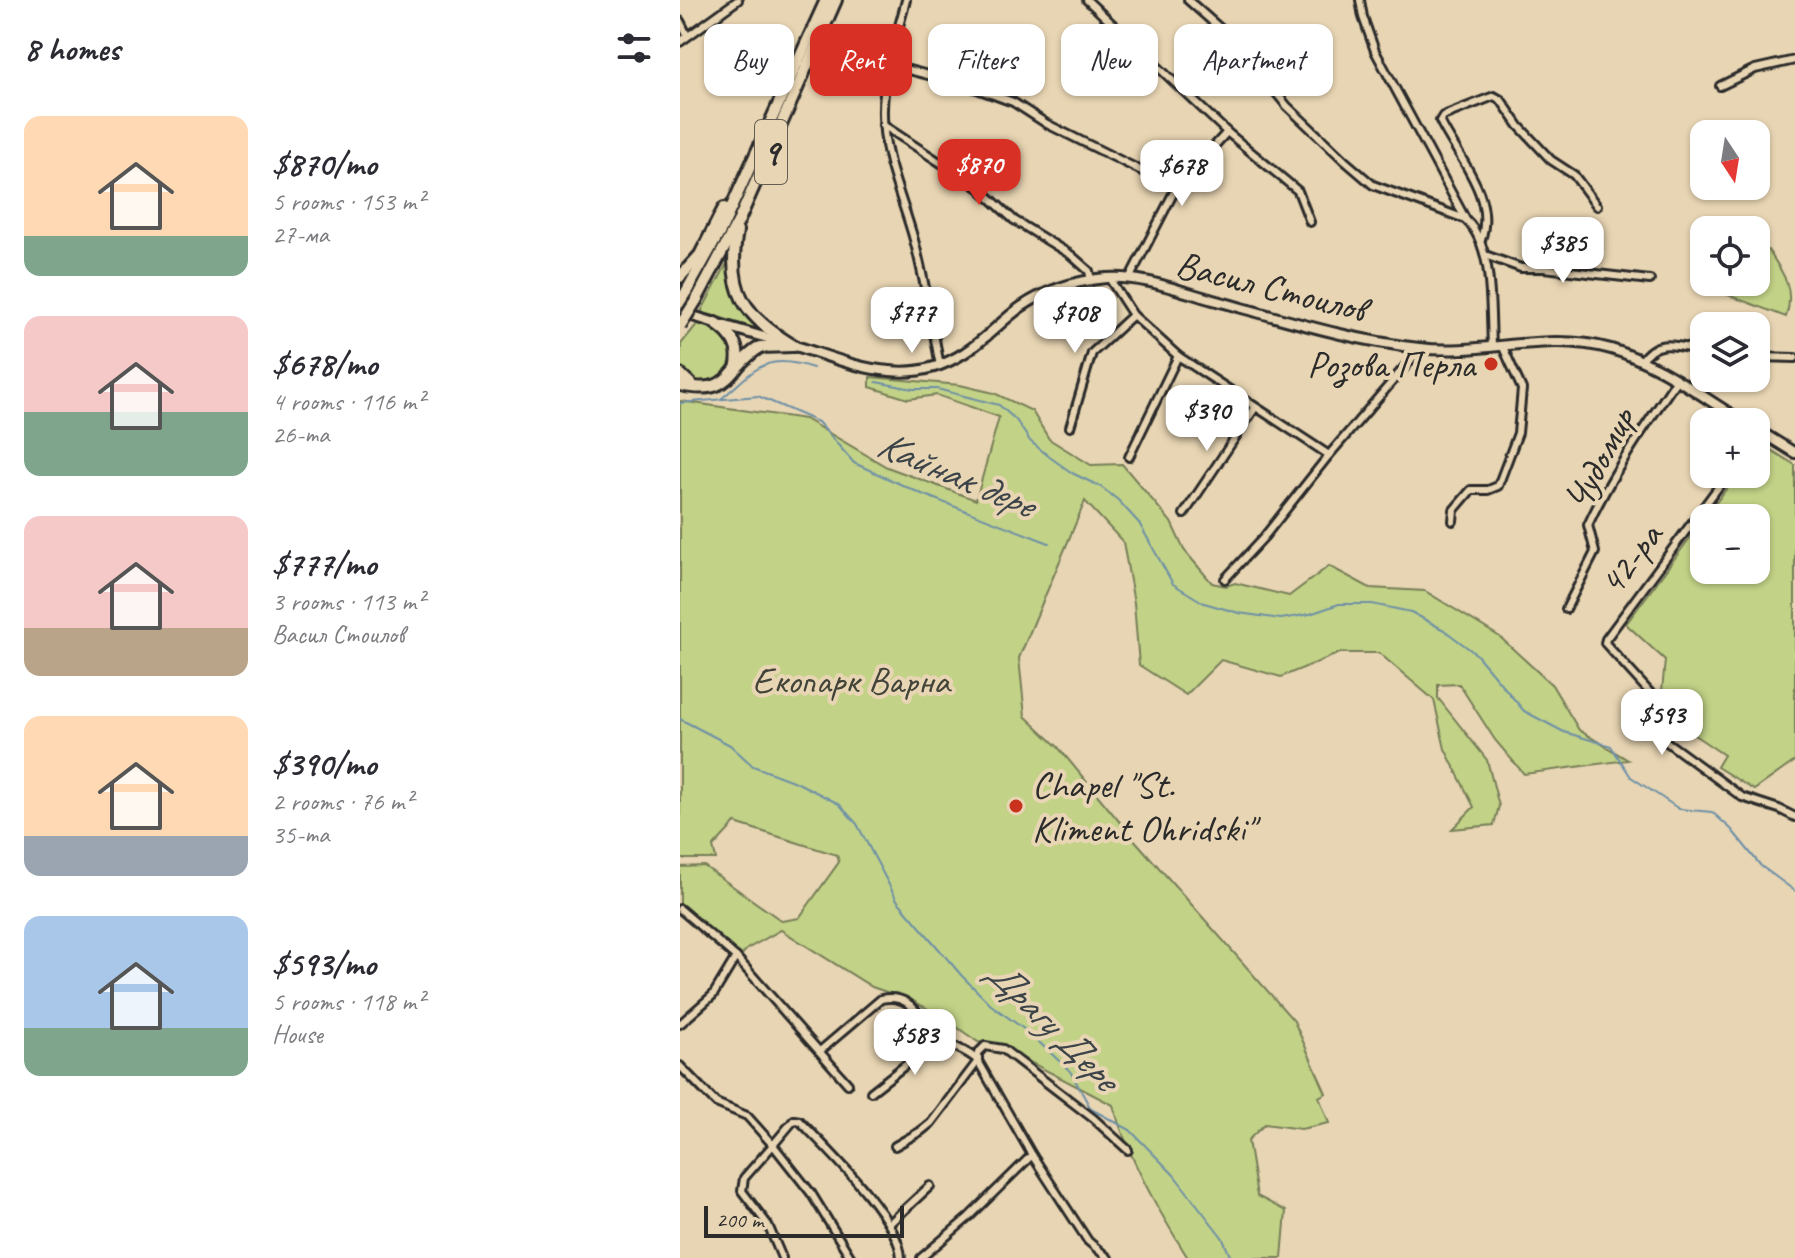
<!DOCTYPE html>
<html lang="en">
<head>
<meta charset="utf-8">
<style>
	body { margin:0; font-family:Caveat,sans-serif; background:#f7f7f7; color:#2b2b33; height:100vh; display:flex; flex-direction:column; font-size:30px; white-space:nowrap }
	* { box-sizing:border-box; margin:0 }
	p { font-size:26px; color:#7c7c81 }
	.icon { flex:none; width:44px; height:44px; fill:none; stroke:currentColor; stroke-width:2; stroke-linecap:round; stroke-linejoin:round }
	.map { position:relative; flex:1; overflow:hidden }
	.side { display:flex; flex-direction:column; background:#fff; width:680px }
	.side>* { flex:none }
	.guide { position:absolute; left:24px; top:24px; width:760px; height:72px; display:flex; gap:16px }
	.needle { width:52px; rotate:168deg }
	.fabs { position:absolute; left:1010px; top:120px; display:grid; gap:16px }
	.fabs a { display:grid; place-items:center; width:80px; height:80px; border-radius:16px; background:#fff; box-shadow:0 2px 6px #0004; font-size:40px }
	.scale { position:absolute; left:24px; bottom:20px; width:200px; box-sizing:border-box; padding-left:8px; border:4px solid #2b2b2b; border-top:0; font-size:22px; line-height:28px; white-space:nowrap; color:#2b2b2b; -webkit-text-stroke:6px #e8d5b3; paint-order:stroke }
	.price { position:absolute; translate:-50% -68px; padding:0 18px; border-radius:16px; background:#fff; color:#222; font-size:26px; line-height:52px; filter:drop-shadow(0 2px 4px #0008) }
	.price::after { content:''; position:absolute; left:50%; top:48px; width:24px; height:18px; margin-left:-12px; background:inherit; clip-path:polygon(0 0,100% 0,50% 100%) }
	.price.active { background:#d93025; color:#fff }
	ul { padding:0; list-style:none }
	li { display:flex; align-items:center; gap:24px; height:200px; padding:0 24px }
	li span { display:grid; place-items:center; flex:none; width:224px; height:160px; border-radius:16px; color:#555 }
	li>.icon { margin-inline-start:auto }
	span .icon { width:96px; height:96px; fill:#fffc; stroke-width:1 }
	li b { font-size:34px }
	h2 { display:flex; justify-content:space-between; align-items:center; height:96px; padding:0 24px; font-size:34px }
	.chip { padding:0 28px; border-radius:16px; background:#fff; box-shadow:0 2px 6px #0004; font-size:28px; line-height:72px }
	.chip.active { background:#d93025; color:#fff }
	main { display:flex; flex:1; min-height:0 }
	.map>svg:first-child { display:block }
	.green { fill:#c2d286; stroke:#767e58; stroke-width:2 }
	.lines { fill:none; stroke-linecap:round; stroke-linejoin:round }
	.stream { stroke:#6e90a7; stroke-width:2 }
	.street-casing { stroke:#2b2b2b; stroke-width:12 }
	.secondary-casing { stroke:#2b2b2b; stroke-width:14 }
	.highway-casing { stroke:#2b2b2b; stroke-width:16 }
	.street { stroke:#e8d5b3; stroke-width:6 }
	.secondary { stroke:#e8d5b3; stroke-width:8 }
	.highway { stroke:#e8d5b3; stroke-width:10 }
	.highway-bridge-casing { stroke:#2b2b2b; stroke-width:16; stroke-linecap:butt }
	.highway-bridge { stroke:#e8d5b3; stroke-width:10 }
	.poi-dot { fill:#c8321e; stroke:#e8d5b3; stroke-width:3 }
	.labels { text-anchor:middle; stroke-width:8; stroke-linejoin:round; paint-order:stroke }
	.shield { fill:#e8d5b3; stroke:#645e54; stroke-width:2 }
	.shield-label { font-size:36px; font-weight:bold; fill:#2b2b2b }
	.street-label { font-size:38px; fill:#2b2b2b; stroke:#e8d5b3 }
	.poi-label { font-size:38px; fill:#2b2b2b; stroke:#e8d5b3; text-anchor:end }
	.park-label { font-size:38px; fill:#424439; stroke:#e8d5b3 }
	.water-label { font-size:40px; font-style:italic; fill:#3c444a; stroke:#e8d5b3 }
</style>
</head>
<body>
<main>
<section class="side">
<h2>8 homes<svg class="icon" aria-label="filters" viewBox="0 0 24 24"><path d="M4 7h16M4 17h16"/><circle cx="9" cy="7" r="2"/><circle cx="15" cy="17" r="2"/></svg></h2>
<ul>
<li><span style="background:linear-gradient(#ffd9b3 75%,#7fa58c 0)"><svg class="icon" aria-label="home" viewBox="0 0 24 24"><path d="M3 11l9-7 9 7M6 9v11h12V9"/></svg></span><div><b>$870/mo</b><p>5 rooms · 153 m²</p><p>27-ма</p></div></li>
<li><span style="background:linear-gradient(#f6c9c9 60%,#7fa58c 0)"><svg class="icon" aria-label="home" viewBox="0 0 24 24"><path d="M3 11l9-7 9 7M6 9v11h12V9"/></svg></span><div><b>$678/mo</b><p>4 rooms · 116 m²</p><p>26-та</p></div></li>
<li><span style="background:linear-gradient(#f6c9c9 70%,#b9a48a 0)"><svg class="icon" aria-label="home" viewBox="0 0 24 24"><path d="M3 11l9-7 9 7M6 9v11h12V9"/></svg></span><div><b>$777/mo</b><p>3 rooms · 113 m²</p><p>Васил Стоилов</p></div></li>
<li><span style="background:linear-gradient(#ffd9b3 75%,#9aa5b1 0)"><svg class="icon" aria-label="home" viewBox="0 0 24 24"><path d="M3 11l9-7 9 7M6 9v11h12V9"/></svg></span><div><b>$390/mo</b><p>2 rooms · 76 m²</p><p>35-та</p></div></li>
<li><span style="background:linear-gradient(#a9c7e8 70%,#7fa58c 0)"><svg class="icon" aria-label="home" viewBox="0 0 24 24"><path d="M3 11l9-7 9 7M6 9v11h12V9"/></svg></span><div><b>$593/mo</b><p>5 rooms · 118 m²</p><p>House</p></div></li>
</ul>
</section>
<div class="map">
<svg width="1115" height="1258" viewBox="0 0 1115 1258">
	<rect width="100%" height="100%" fill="#e8d5b3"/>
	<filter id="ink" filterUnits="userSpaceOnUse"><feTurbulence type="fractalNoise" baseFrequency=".0125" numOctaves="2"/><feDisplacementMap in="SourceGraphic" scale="16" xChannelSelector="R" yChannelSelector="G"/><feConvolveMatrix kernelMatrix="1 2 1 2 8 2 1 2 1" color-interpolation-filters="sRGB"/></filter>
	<g filter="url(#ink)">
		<g class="green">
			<path d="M1088 250C1104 274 1115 289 1106 317L1045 294 1050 282H1076V255Z"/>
			<polygon points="49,260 66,312 81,330 21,312"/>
			<path d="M18 323 38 329 52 344C55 382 17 399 0 367L1 344Z"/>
			<path d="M190 377 280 385 314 393 352 411 369 439 411 465 442 464 491 522 504 550 532 583 546 586 555 583 609 596 649 566 690 588 745 591 820 637 872 685 899 730 948 760 844 774 815 740 779 684 758 685V698L807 760 819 806 814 825 772 829 794 807 765 749 754 700 699 653H660L601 677 541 660 506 695 459 665 454 603 443 542 405 501 339 658 345 716 378 747 452 837 614 1021 646 1093 639 1097 649 1123 621 1129 585 1124 568 1140 577 1196 606 1211 602 1258H508C478 1210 449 1160 433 1105L319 1046 298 1042 261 1016 235 1002 192 987 101 930 67 949 59 958 0 903V867L24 866 102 921 119 918 159 862 157 855 55 823 33 847 36 859H0V401L125 419 207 467 296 500 319 417 257 395 228 399 190 387Z"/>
			<polygon points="1080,443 1115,465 1115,761 1074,790 1037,767 1044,755 980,712 985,660 946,624 1024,519 1024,570 1076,570 1076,518 1025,518 1057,474 1076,474 1076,449"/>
		</g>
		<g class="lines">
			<g class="stream">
				<polyline points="196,382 233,389 257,389 319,405 336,420 350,441 371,458 392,473 421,487 438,500 459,523 493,584 524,603 559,613 601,619 630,614 659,604 692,604 731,612 764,630 796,654 844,711 884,732 931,746 951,777 999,809 1032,812 1051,829 1081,866 1115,891"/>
				<path d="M41 399C77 369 84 352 133 368"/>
				<polyline points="0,403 78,396 138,422 174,463 242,494 369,543"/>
				<polyline points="0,719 50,745 73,766 118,783 159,804 177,824 217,900 282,976 311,1005 348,1032 390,1071 411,1109 450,1130 494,1175 542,1237 551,1258"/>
			</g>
			<g class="street-casing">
				<g id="street">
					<path d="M226 0C217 36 202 77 203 115 203 158 223 199 234 240 245 281 252 324 260 366"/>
					<polyline points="407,0 547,132 618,191 630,222"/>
					<polyline points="508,0 552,39 607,106 665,161 693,185 785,219"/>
					<path d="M680 0 683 17 695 51 786 220C814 246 810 309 812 345"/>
					<polyline points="0,21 7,35"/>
					<polyline points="0,42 58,0"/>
					<polyline points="210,65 286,85 333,102 367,124 496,188"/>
					<polyline points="1040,86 1075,69 1115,60"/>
					<polyline points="203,125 299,188 334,220 391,255 409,271 411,280"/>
					<path d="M801 240C816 196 778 158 760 121L763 116 814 96 821 100 839 126 871 160 894 175 917 206"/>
					<polyline points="805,255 841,268 864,268 970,280"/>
					<polyline points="429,278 453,315 498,356 649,455"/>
					<polyline points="449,279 496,188 547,132"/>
					<polyline points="1076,357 1115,358"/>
					<path d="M961 361C978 336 998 347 1024 351"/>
					<polyline points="390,427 412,353 453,315"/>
					<polyline points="449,457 498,356"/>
					<polyline points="1048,474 926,639 925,643 972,695 975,731 980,737 1062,797 1099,809 1115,817"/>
					<polyline points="504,514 575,408"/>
					<polyline points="773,521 774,510 791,490 808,490 818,486 838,433 842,389 822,345"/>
					<polyline points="545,579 584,537 649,455 741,348"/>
					<path d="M886 609 915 552 908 525C932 473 964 428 996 381"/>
					<polyline points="0,909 56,957 168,1084"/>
					<polyline points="0,1024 33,995 56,957"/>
					<path d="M140 1051 201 999C233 992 240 1021 260 1038 271 1047 288 1050 298 1061V1053L305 1046 323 1049 414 1119 448 1150"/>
					<polyline points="0,1066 36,1103 67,1116 93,1145 64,1178 62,1191 88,1225 102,1258"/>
					<polyline points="191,1092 260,1038"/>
					<polyline points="215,1146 241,1131 251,1123 298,1061 352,1155 408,1241 428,1258"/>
					<polyline points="209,1224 250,1186"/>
					<path d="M171 1258 131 1193 93 1145 114 1120 120 1121C148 1150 220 1219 221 1258"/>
					<polyline points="241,1258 289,1217 352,1155"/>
				</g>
			</g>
			<g class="secondary-casing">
				<g id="secondary">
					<path d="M0 312C40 325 81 336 122 348 150 357 180 369 210 371 236 374 262 367 284 353 305 340 321 321 341 307 366 290 396 281 426 278 461 275 500 291 533 300 601 318 668 340 739 348 804 356 867 330 931 349 979 363 1022 397 1064 422"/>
					<polyline points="1076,429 1115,453"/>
				</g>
			</g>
			<g class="highway-casing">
				<g id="highway">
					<path d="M57 231C46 291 64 316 114 346"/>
					<polyline points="0,277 20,255 44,208"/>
					<polyline points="17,299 59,220 156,0"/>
					<polyline points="0,303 42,228 146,0"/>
					<path d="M35 323C52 334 62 348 56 369"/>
					<polyline points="0,374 14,387"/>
					<path d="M0 385C53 396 44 370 80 347L112 346"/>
				</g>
			</g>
			<use href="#street" class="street"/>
			<use href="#secondary" class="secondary"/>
			<use href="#highway" class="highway"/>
			<g class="highway-bridge-casing">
				<polyline id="highway-bridge" points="0,326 17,299"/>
			</g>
			<use href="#highway-bridge" class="highway-bridge"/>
		</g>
	</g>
	<g class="poi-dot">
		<circle cx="811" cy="364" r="8"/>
		<circle cx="336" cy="806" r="8"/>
	</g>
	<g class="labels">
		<rect class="shield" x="75" y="120" width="32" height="64" rx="6"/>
		<g class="shield-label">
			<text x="91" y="165">9</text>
		</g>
		<g class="street-label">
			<text transform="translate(591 286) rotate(14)" y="13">Васил Стоилов</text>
			<text transform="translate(919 459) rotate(-62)" y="13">Чудомир</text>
			<text transform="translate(950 559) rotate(-53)" y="13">42-ра</text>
		</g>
		<g class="poi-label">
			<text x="795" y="377">Розова Перла</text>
			<text x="352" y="797" text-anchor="start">Chapel "St.<tspan x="352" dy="44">Kliment Ohridski"</tspan></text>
		</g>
		<g class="park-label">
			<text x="171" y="693">Екопарк Варна</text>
		</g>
		<g class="water-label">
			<text transform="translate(276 473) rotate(23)" y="14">Кайнак дере</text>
			<text transform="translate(373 1024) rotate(45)" y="14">Драгу Дере</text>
		</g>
	</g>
</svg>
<div class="fabs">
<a><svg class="needle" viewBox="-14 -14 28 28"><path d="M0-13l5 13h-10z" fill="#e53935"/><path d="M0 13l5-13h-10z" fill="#7c7c81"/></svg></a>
<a><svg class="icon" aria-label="locate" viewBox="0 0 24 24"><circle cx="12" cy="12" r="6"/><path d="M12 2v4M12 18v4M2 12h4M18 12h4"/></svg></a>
<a><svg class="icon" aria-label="layers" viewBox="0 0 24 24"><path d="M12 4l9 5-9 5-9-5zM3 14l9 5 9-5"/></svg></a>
<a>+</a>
<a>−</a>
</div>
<div class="scale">200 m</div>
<b class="price active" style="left:299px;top:207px">$870</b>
<b class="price" style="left:502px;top:208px">$678</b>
<b class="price" style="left:883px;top:285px">$385</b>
<b class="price" style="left:232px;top:355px">$777</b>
<b class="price" style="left:395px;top:355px">$708</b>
<b class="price" style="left:527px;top:453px">$390</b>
<b class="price" style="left:982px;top:757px">$593</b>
<b class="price" style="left:235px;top:1077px">$583</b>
<div class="guide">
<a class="chip">Buy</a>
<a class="chip active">Rent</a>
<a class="chip">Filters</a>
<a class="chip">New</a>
<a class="chip">Apartment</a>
</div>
</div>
</main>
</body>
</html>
